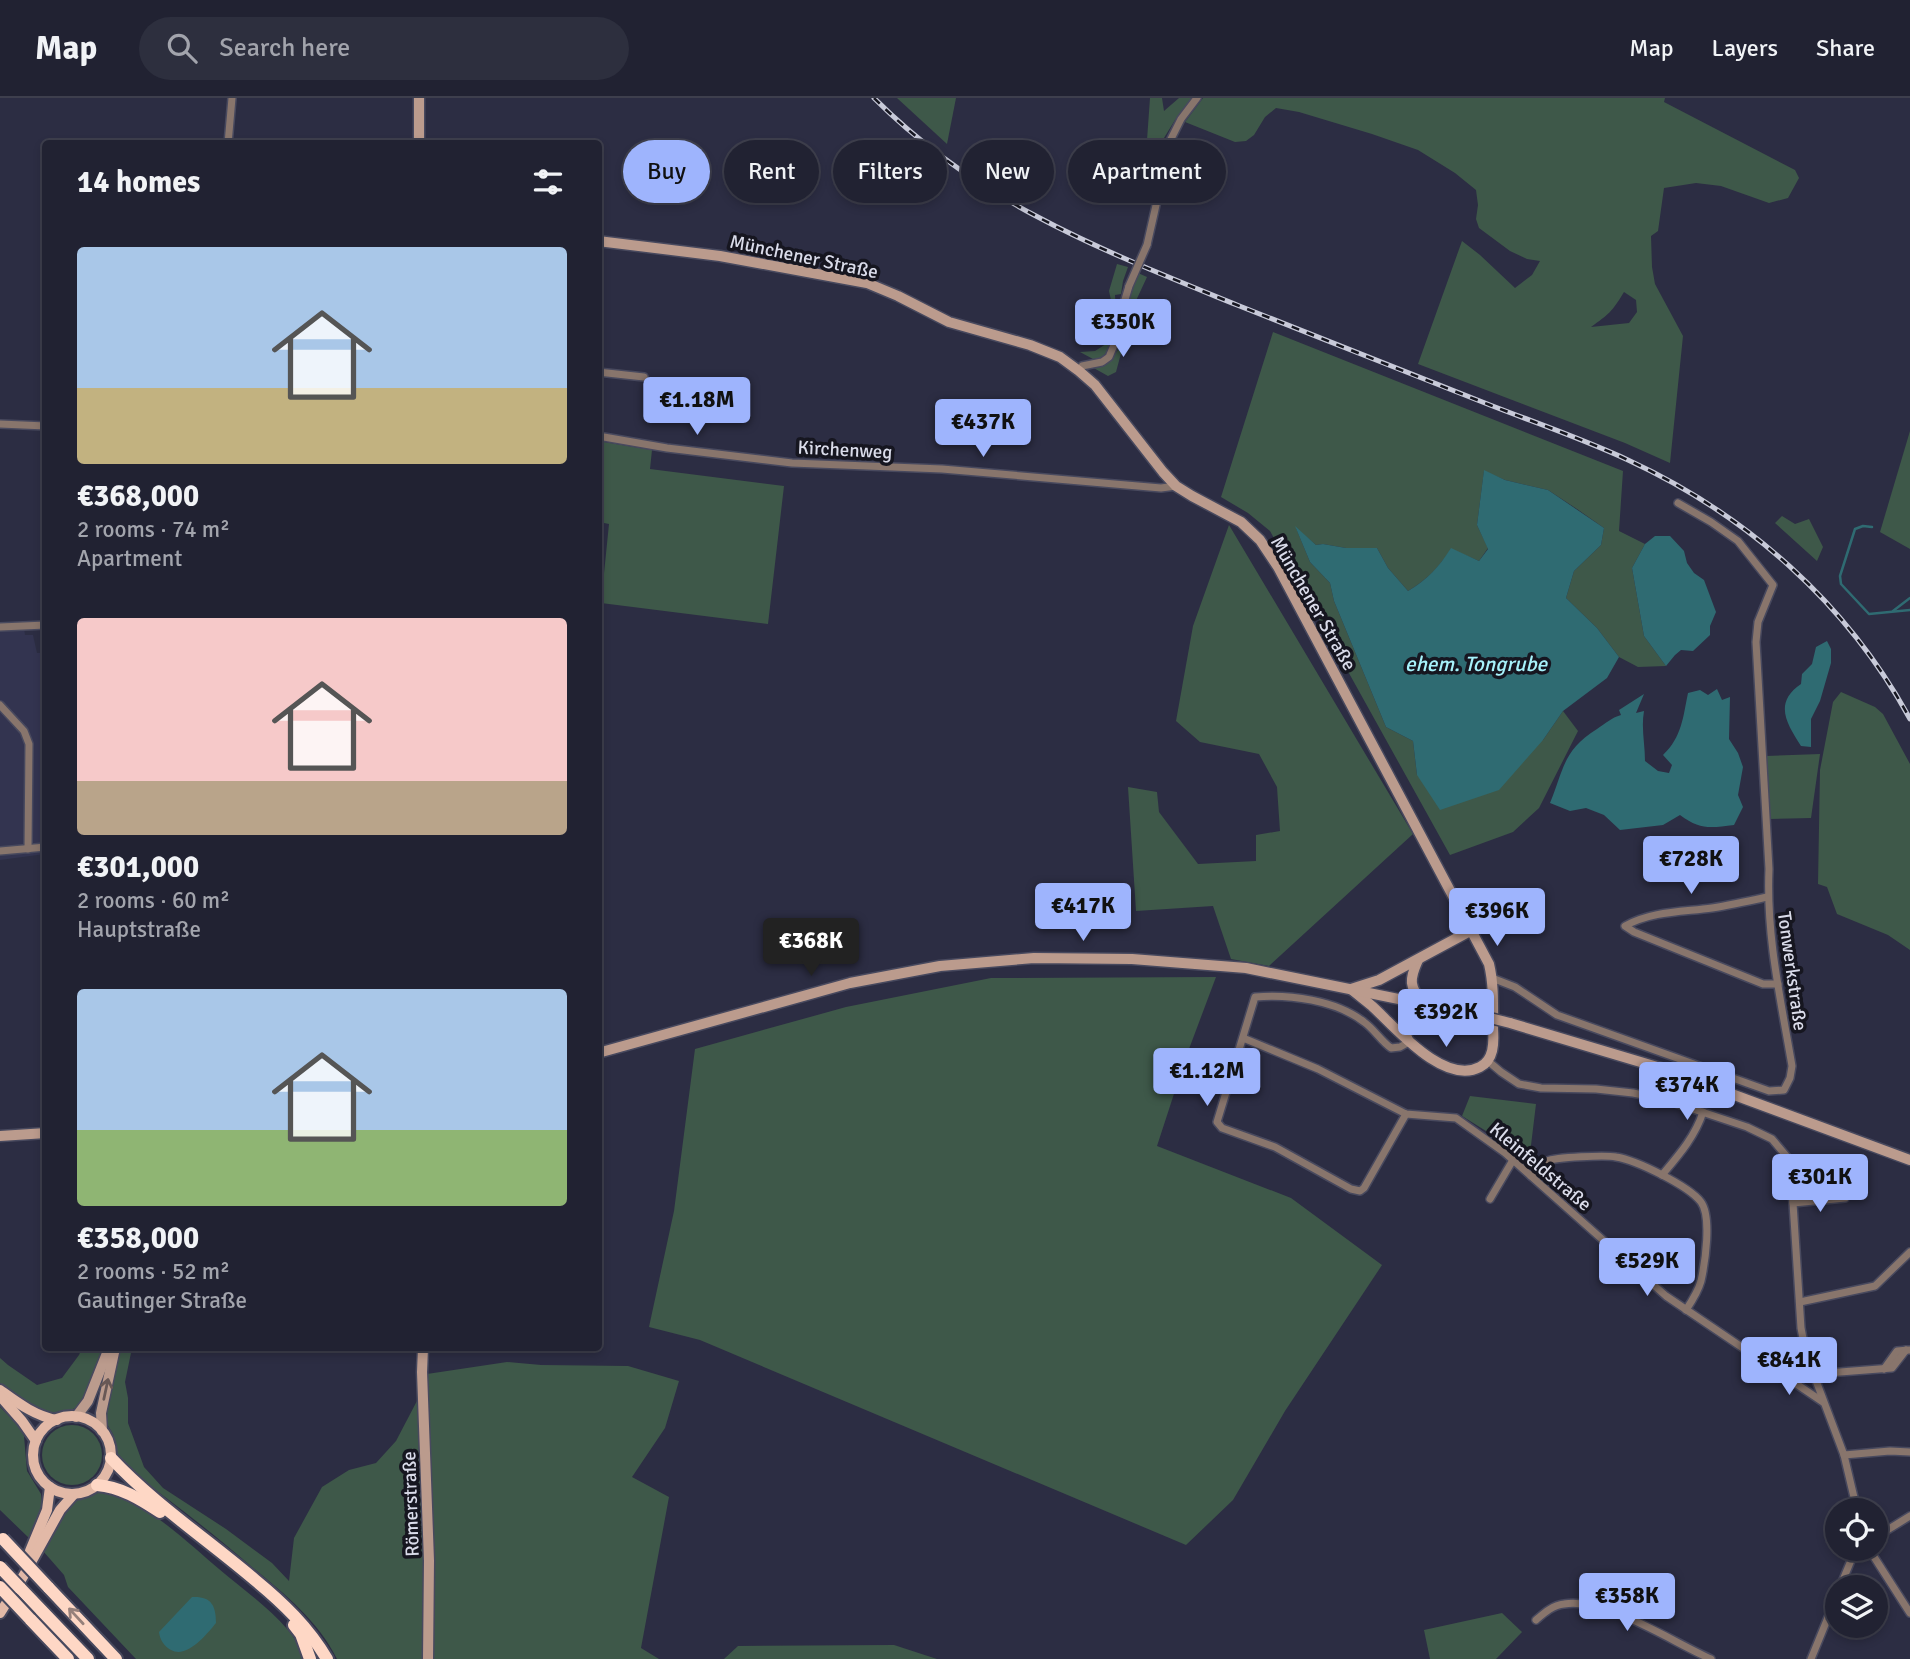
<!DOCTYPE html>
<html lang="en">
<head>
<meta charset="utf-8">
<style>
	body { margin:0; font-family:Signika,sans-serif; background:#2d2f3e; color:#f1f3f6; height:100vh; display:flex; flex-direction:column; font-size:26px; white-space:nowrap }
	* { box-sizing:border-box; margin:0 }
	p { font-size:23px; color:#a2a4ac }
	.icon { flex:none; width:38px; height:38px; fill:none; stroke:currentColor; stroke-width:2; stroke-linecap:round; stroke-linejoin:round }
	.map { position:relative; flex:1; overflow:hidden }
	.drawer { position:absolute; left:42px; top:42px; width:560px; height:1211px; display:flex; flex-direction:column; background:#212232; border-radius:7px; box-shadow:0 4px 10px #0003,0 0 0 2px #3e3f4d }
	.drawer>* { flex:none }
	.guide { position:absolute; left:623px; top:42px; width:665px; height:63px; display:flex; gap:14px }
	.buttons { position:absolute; left:1825px; top:1400px; display:grid; gap:14px }
	.buttons a { display:grid; place-items:center; width:63px; height:63px; border-radius:50%; background:#212232; box-shadow:0 4px 10px #0003,0 0 0 2px #3e3f4d; font-size:35px }
	.price { position:absolute; translate:-50% -60px; padding:0 16px; border-radius:7px; background:#9eb4fd; color:#111; font-size:23px; line-height:46px; filter:drop-shadow(0 2px 4px #0008) }
	.price::after { content:''; position:absolute; left:50%; top:42px; width:21px; height:16px; margin-left:-10px; background:inherit; clip-path:polygon(0 0,100% 0,50% 100%) }
	.price.on { background:#222; color:#fff }
	ul { padding:0; list-style:none }
	li { display:grid; align-content:center; gap:14px; height:371px; padding:0 35px }
	li span { display:grid; place-items:center; height:217px; border-radius:7px; color:#555 }
	li>.icon { margin-inline-start:auto }
	span .icon { width:126px; height:126px; fill:#fffc; stroke-width:1 }
	li b { font-size:30px }
	h2 { display:flex; justify-content:space-between; align-items:center; height:84px; padding:0 35px; font-size:30px }
	.pill { padding:0 24px; border-radius:32px; background:#212232; box-shadow:0 4px 10px #0003,0 0 0 2px #3e3f4d; font-size:24px; line-height:63px }
	.pill.on { background:#9eb4fd; color:#111 }
	header { display:flex; align-items:center; gap:42px; box-sizing:border-box; height:98px; padding:0 35px; background:#212232; border-bottom:2px solid #3e3f4d }
	header strong { font-size:33px }
	nav { display:flex; gap:38px; margin-inline-start:auto; font-size:24px }
	.search { width:490px; height:63px; background:#2d2f3e; display:flex; align-items:center; gap:18px; box-sizing:border-box; padding:0 24px; border-radius:38px; color:#a2a4ac; font-size:26px }
	.map>svg:first-child { display:block }
	.built { fill:#333450 }
	.green { fill:#3e5849; fill-rule:evenodd }
	.water { fill:#2f6b72 }
	.lines { fill:none; stroke-linecap:round; stroke-linejoin:round }
	.stream { stroke:#2f6b72; stroke-width:2.5 }
	.street-casing { stroke:#48495e; stroke-width:10 }
	.secondary-casing { stroke:#48495e; stroke-width:13 }
	.primary-casing { stroke:#48495e; stroke-width:14 }
	.highway-casing { stroke:#48495e; stroke-width:16 }
	.street { stroke:#88756c; stroke-width:7 }
	.secondary { stroke:#bb9b8d; stroke-width:10 }
	.primary { stroke:#e2b9a7; stroke-width:10 }
	.highway { stroke:#fed7c5; stroke-width:12 }
	.rail-casing { stroke:#c8cad9; stroke-width:5 }
	.rail { stroke:#161620; stroke-width:2.5; stroke-dasharray:8; stroke-linecap:butt }
	.street-bridge-casing { stroke:#48495e; stroke-width:10; stroke-linecap:butt }
	.secondary-bridge-casing { stroke:#48495e; stroke-width:13; stroke-linecap:butt }
	.highway-bridge-casing { stroke:#48495e; stroke-width:16; stroke-linecap:butt }
	.street-bridge { stroke:#88756c; stroke-width:7 }
	.secondary-bridge { stroke:#bb9b8d; stroke-width:10 }
	.highway-bridge { stroke:#fed7c5; stroke-width:12 }
	.oneway { stroke:#685856 }
	.oneway2 { stroke:#96807b }
	.labels { text-anchor:middle; stroke-width:7; stroke-linejoin:round; paint-order:stroke }
	.street-label { font-size:19px; fill:#dadcea; stroke:#161620 }
	.water-label { font-size:21px; font-style:italic; fill:#a7f2fb; stroke:#161620 }
</style>
</head>
<body>
<header>
<strong>Map</strong>
<div class="search"><svg class="icon" aria-label="search" viewBox="0 0 24 24"><circle cx="10" cy="10" r="6"/><path d="M15 15l6 6"/></svg>Search here</div>
<nav><a>Map</a><a>Layers</a><a>Share</a></nav>
</header>
<div class="map">
<svg width="1910" height="1561" viewBox="0 0 1910 1561">
	<rect width="100%" height="100%" fill="#2c2d43"/>
	<polygon class="built" points="0,530 24,530 25,537 33,537 37,555 43,555 46,581 45,756 0,762"/>
	<g class="green">
		<polygon points="897,0 956,0 947,46"/>
		<polygon points="1150,0 1162,0 1164,13 1179,0 1192,0 1175,22 1159,48 1147,42"/>
		<path d="M1203 0H1665L1664 4 1795 72 1799 80 1788 100 1769 105 1721 88 1696 85 1664 90 1658 133 1651 138 1652 169 1655 186 1683 238 1670 365 1625 345 1418 266 1462 143 1480 157 1515 190 1532 177 1540 163 1527 161 1510 153 1479 130 1476 121 1478 107 1476 92 1455 75 1418 52 1372 36 1299 14 1276 10 1265 19 1254 37 1246 43 1235 44 1185 24ZM1624 194 1636 202 1637 214 1629 225 1591 229C1609 216 1612 214 1624 194Z"/>
		<path d="M1117 166 1128 169 1123 183 1121 196 1115 197C1117 215 1111 232 1110 251L1101 260 1093 261 1080 254 1095 253 1106 246 1104 232 1112 207 1109 193Z"/>
		<polygon points="1138,175 1147,179 1134,207 1116,274 1108,278 1092,269 1109,264 1118,252 1131,189"/>
		<path d="M1273 234 1623 373 1619 433 1645 446 1632 470 1644 538 1666 568 1638 569 1619 559 1597 530 1566 500 1574 473 1601 447 1604 430 1577 411 1548 392 1505 382 1484 373 1477 427 1488 450 1479 463 1451 451C1439 469 1427 482 1408 493L1388 470 1377 450H1346L1323 446 1316 447 1296 430 1310 464 1330 485 1334 503 1386 629 1413 643 1417 677 1543 642 1563 613 1578 633 1539 710 1513 734 1450 757 1270 433 1248 415 1221 399Z"/>
		<polygon points="1910,333 1910,451 1880,434"/>
		<polygon points="598,343 652,352 650,371 784,388 768,526 601,505 609,426 599,424"/>
		<polygon points="1782,418 1795,426 1809,421 1823,449 1817,463 1775,425"/>
		<polygon points="1229,427 1413,736 1269,868 1231,861 1213,808 1136,813 1128,689 1157,694 1159,714 1198,766 1256,763 1256,737 1280,733 1277,689 1259,656 1200,644 1176,623 1193,528"/>
		<polygon points="1841,594 1875,609 1883,616 1910,666 1910,852 1888,837 1837,816 1827,789 1818,786 1820,672 1833,604"/>
		<polygon points="1820,656 1811,720 1769,721 1766,658"/>
		<polygon points="1216,879 1186,959 1157,1048 1291,1100 1382,1167 1285,1313 1233,1402 1186,1447 700,1242 649,1229 674,1113 695,951 846,909 991,880"/>
		<polygon points="1470,998 1536,1006 1528,1072 1486,1033 1462,1018"/>
		<polygon points="82,1250 104,1250 84,1303 79,1309 70,1312 49,1315 36,1311 19,1301 0,1285 0,1260 8,1267 37,1287 62,1280 79,1257"/>
		<path d="M119 1250H132L125 1284 128 1300V1325L144 1369 163 1390 226 1431 272 1465 289 1483 294 1440 322 1389 349 1372 376 1365 396 1343 418 1301 427 1276 507 1264 541 1267 628 1268 679 1283 665 1330 632 1379 669 1399 641 1550 659 1561H337C318 1523 285 1496 253 1470 215 1437 175 1406 134 1376L119 1360 113 1336 107 1326 105 1316Z"/>
		<polygon points="0,1309 20,1329 24,1338 27,1373 41,1396 42,1407 29,1440 0,1412"/>
		<circle cx="72" cy="1357" r="30"/>
		<path d="M104 1393C143 1401 188 1445 219 1471 243 1491 268 1509 288 1532 295 1539 300 1552 302 1561H136L68 1489 64 1477 43 1453 67 1409 74 1402Z"/>
		<polygon points="1502,1515 1522,1534 1496,1561 1430,1561 1424,1532"/>
		<polygon points="894,1547 937,1561 724,1561 738,1548"/>
	</g>
	<g class="water">
		<path d="M1484 372 1505 382 1548 392 1604 430 1601 447 1574 473 1566 500 1597 530 1619 559 1607 580 1563 613 1543 642 1499 692 1440 712 1417 677 1413 643 1386 629 1334 503 1330 485 1310 464 1295 428 1316 447 1323 446 1346 450H1377L1388 470 1408 493C1427 482 1439 469 1451 450L1479 463 1488 451 1477 427Z"/>
		<polygon points="1655,438 1670,438 1684,453 1687,465 1694,475 1704,482 1716,514 1710,528 1710,537 1693,553 1681,552 1675,557 1666,568 1644,538 1632,470 1645,446"/>
		<path d="M1827 543 1831 551V565L1820 603 1811 621V649L1801 648C1787 626 1773 605 1801 586L1802 576 1812 566 1816 549Z"/>
		<path d="M1717 591 1722 602 1730 599 1729 641 1738 655 1743 669 1738 697 1743 709 1734 727C1710 730 1700 732 1680 717L1663 727 1620 732 1604 717 1586 710 1570 713 1550 705C1564 671 1563 652 1597 631 1606 625 1611 620 1621 617L1619 612 1644 596 1636 615 1644 613C1641 630 1645 646 1645 663L1658 673 1669 675 1672 667 1663 657C1682 639 1683 619 1688 595L1700 592 1708 597Z"/>
		<path d="M192 1499C211 1498 216 1507 216 1525 207 1536 187 1561 171 1552 164 1548 160 1542 159 1534Z"/>
	</g>
	<g class="lines">
		<g class="stream">
			<polyline points="1872,429 1863,428 1855,431 1840,478 1841,486 1869,516 1910,512"/>
			<polyline points="1893,513 1910,500"/>
		</g>
		<g class="street-casing">
			<g id="street">
				<polyline points="228,46 232,0"/>
				<polyline points="1147,147 1171,41 1181,21 1197,0"/>
				<polyline points="1079,273 1082,268 1102,264 1109,259 1114,247 1121,215 1129,188"/>
				<polyline points="598,274 644,279"/>
				<polyline points="0,326 46,328"/>
				<polyline points="598,338 667,350 792,365 942,371 1161,390 1176,388"/>
				<polyline points="0,529 46,527"/>
				<polyline points="0,607 24,633 29,646 28,751"/>
				<polyline points="0,753 46,749"/>
				<path d="M1767 799C1749 803 1731 807 1712 810 1683 814 1652 813 1625 828L1634 834 1763 886H1778"/>
				<path d="M1492 880 1515 889 1557 917 1769 993 1784 992 1790 980 1792 968C1781 903 1766 838 1769 771L1756 544 1758 524 1773 487 1738 443 1711 424 1678 405"/>
				<polyline points="1243,940 1318,971 1406,1016 1456,1020 1505,1055 1666,1198 1823,1304"/>
				<polyline points="1488,963 1501,974 1519,986 1541,990 1596,991 1633,995 1663,1001 1747,1029 1772,1041 1788,1060 1793,1105 1801,1230 1806,1256 1844,1357 1857,1412"/>
				<path d="M1406 1016 1364 1090 1360 1093 1351 1091 1275 1049 1222 1030 1217 1024 1255 899C1289 896 1336 902 1364 924 1374 931 1381 943 1391 950L1400 949 1409 944"/>
				<path d="M1662 1077C1678 1058 1695 1039 1703 1014"/>
				<path d="M1531 1078C1535 1073 1540 1066 1547 1063 1556 1059 1606 1057 1616 1059 1636 1062 1689 1088 1701 1104 1712 1119 1705 1165 1701 1183 1698 1194 1692 1203 1686 1212"/>
				<polyline points="1490,1101 1513,1062"/>
				<polyline points="1793,1105 1845,1100"/>
				<polyline points="1800,1204 1875,1188 1910,1154"/>
				<polyline points="1884,1271 1897,1253 1909,1252"/>
				<polyline points="1814,1276 1892,1270 1906,1252"/>
				<polyline points="1844,1357 1890,1353 1910,1354"/>
				<polyline points="1876,1439 1910,1418"/>
				<polyline points="1869,1451 1910,1515"/>
				<polyline points="1840,1489 1852,1460 1861,1451"/>
				<path d="M1536 1522C1544 1515 1553 1507 1564 1506 1606 1499 1672 1544 1711 1561"/>
				<polyline points="1811,1561 1838,1495"/>
			</g>
		</g>
		<g class="secondary-casing">
			<g id="secondary">
				<polyline points="419,46 419,0"/>
				<path d="M598 143 720 158 867 185 898 198 949 224 1030 247 1060 259 1079 273 1095 287 1163 374 1176 388 1192 398 1241 424 1260 442 1278 469 1489 866C1494 887 1493 909 1493 931 1494 945 1494 962 1480 969 1444 988 1395 929 1372 908 1365 902 1358 897 1351 891"/>
				<path d="M1418 862C1409 882 1409 888 1423 906"/>
				<polyline points="1351,891 1379,882 1470,833"/>
				<polyline points="1510,925 1664,971 1910,1062"/>
				<path d="M1408 942C1400 926 1409 914 1423 906"/>
				<polyline points="598,955 850,885 940,868 1034,860 1132,861 1246,870 1482,918"/>
				<polyline points="0,1038 46,1035"/>
				<polyline points="423,1250 422,1274 429,1463 428,1561"/>
				<polyline points="76,1319 88,1303 109,1250"/>
				<polyline points="102,1333 101,1315 115,1250"/>
			</g>
		</g>
		<g class="primary-casing">
			<g id="primary">
				<path d="M0 1292C18 1305 35 1318 57 1322"/>
				<polyline points="0,1298 22,1323 36,1343"/>
				<circle cx="72" cy="1357" r="39"/>
				<polyline points="30,1453 47,1412 50,1389"/>
				<polyline points="0,1515 24,1477 60,1412 74,1396"/>
			</g>
		</g>
		<g class="highway-casing">
			<g id="highway">
				<path d="M111 1360C154 1406 207 1441 255 1482 283 1505 308 1529 327 1561"/>
				<path d="M97 1387C121 1389 140 1401 160 1414"/>
				<polyline points="48,1489 116,1561"/>
				<polyline points="20,1490 88,1561"/>
				<polyline points="30,1521 68,1561"/>
				<polyline points="294,1527 301,1536 310,1561"/>
			</g>
		</g>
		<use href="#street" class="street"/>
		<use href="#secondary" class="secondary"/>
		<use href="#primary" class="primary"/>
		<use href="#highway" class="highway"/>
		<g class="rail-casing">
			<path id="rail" d="M874 0C980 106 1102 152 1237 207 1321 240 1405 274 1490 307 1536 325 1583 341 1628 362 1747 417 1847 505 1910 621"/>
		</g>
		<use href="#rail" class="rail"/>
		<g class="street-bridge-casing">
			<polyline id="street-bridge" points="1129,188 1147,147"/>
		</g>
		<g class="secondary-bridge-casing">
			<polyline id="secondary-bridge" points="1482,918 1510,925"/>
		</g>
		<g class="highway-bridge-casing">
			<g id="highway-bridge">
				<polyline points="3,1441 48,1489"/>
				<polyline points="0,1469 20,1490"/>
				<polyline points="0,1489 30,1521"/>
			</g>
		</g>
		<use href="#street-bridge" class="street-bridge"/>
		<use href="#secondary-bridge" class="secondary-bridge"/>
		<use href="#highway-bridge" class="highway-bridge"/>
	</g>
	<defs><path id="oneway-shaft" d="M-6 0H5M1.5-3L5.5 0L1.5 3" fill="none" stroke-width="1.6" stroke-linecap="round" stroke-linejoin="round" transform="scale(1.75)"/></defs>
	<use class="oneway" href="#oneway-shaft" transform="translate(106 1291) rotate(-78)"/>
	<use class="oneway2" href="#oneway-shaft" transform="translate(76 1518) rotate(-133)"/>
	<g class="labels">
		<g class="street-label">
			<text transform="translate(804 158) rotate(12)" y="7">Münchener Straße</text>
			<text transform="translate(845 351) rotate(3)" y="7">Kirchenweg</text>
			<text transform="translate(1314 505) rotate(60)" y="7">Münchener Straße</text>
			<text transform="translate(1793 873) rotate(82)" y="7">Tonwerkstraße</text>
			<text transform="translate(1541 1068) rotate(40)" y="7">Kleinfeldstraße</text>
			<text transform="translate(410 1406) rotate(-92)" y="7">Römerstraße</text>
		</g>
		<g class="water-label">
			<text x="1476" y="573">ehem. Tongrube</text>
		</g>
	</g>
</svg>
<div class="buttons">
<a><svg class="icon" aria-label="locate" viewBox="0 0 24 24"><circle cx="12" cy="12" r="6"/><path d="M12 2v4M12 18v4M2 12h4M18 12h4"/></svg></a>
<a><svg class="icon" aria-label="layers" viewBox="0 0 24 24"><path d="M12 4l9 5-9 5-9-5zM3 14l9 5 9-5"/></svg></a>
</div>
<b class="price" style="left:1123px;top:261px">€350K</b>
<b class="price" style="left:697px;top:339px">€1.18M</b>
<b class="price" style="left:983px;top:361px">€437K</b>
<b class="price" style="left:1691px;top:798px">€728K</b>
<b class="price" style="left:1083px;top:845px">€417K</b>
<b class="price" style="left:1497px;top:850px">€396K</b>
<b class="price on" style="left:811px;top:880px">€368K</b>
<b class="price" style="left:1446px;top:951px">€392K</b>
<b class="price" style="left:1207px;top:1010px">€1.12M</b>
<b class="price" style="left:1687px;top:1024px">€374K</b>
<b class="price" style="left:1820px;top:1116px">€301K</b>
<b class="price" style="left:1647px;top:1200px">€529K</b>
<b class="price" style="left:1789px;top:1299px">€841K</b>
<b class="price" style="left:1627px;top:1535px">€358K</b>
<div class="guide">
<a class="pill on">Buy</a>
<a class="pill">Rent</a>
<a class="pill">Filters</a>
<a class="pill">New</a>
<a class="pill">Apartment</a>
</div>
<section class="drawer">
<h2>14 homes<svg class="icon" aria-label="filters" viewBox="0 0 24 24"><path d="M4 7h16M4 17h16"/><circle cx="9" cy="7" r="2"/><circle cx="15" cy="17" r="2"/></svg></h2>
<ul>
<li><span style="background:linear-gradient(#a9c7e8 65%,#c2b280 0)"><svg class="icon" aria-label="home" viewBox="0 0 24 24"><path d="M3 11l9-7 9 7M6 9v11h12V9"/></svg></span><div><b>€368,000</b><p>2 rooms · 74 m²</p><p>Apartment</p></div></li>
<li><span style="background:linear-gradient(#f6c9c9 75%,#b9a48a 0)"><svg class="icon" aria-label="home" viewBox="0 0 24 24"><path d="M3 11l9-7 9 7M6 9v11h12V9"/></svg></span><div><b>€301,000</b><p>2 rooms · 60 m²</p><p>Hauptstraße</p></div></li>
<li><span style="background:linear-gradient(#a9c7e8 65%,#8fb573 0)"><svg class="icon" aria-label="home" viewBox="0 0 24 24"><path d="M3 11l9-7 9 7M6 9v11h12V9"/></svg></span><div><b>€358,000</b><p>2 rooms · 52 m²</p><p>Gautinger Straße</p></div></li>
</ul>
</section>
</div>
</body>
</html>
